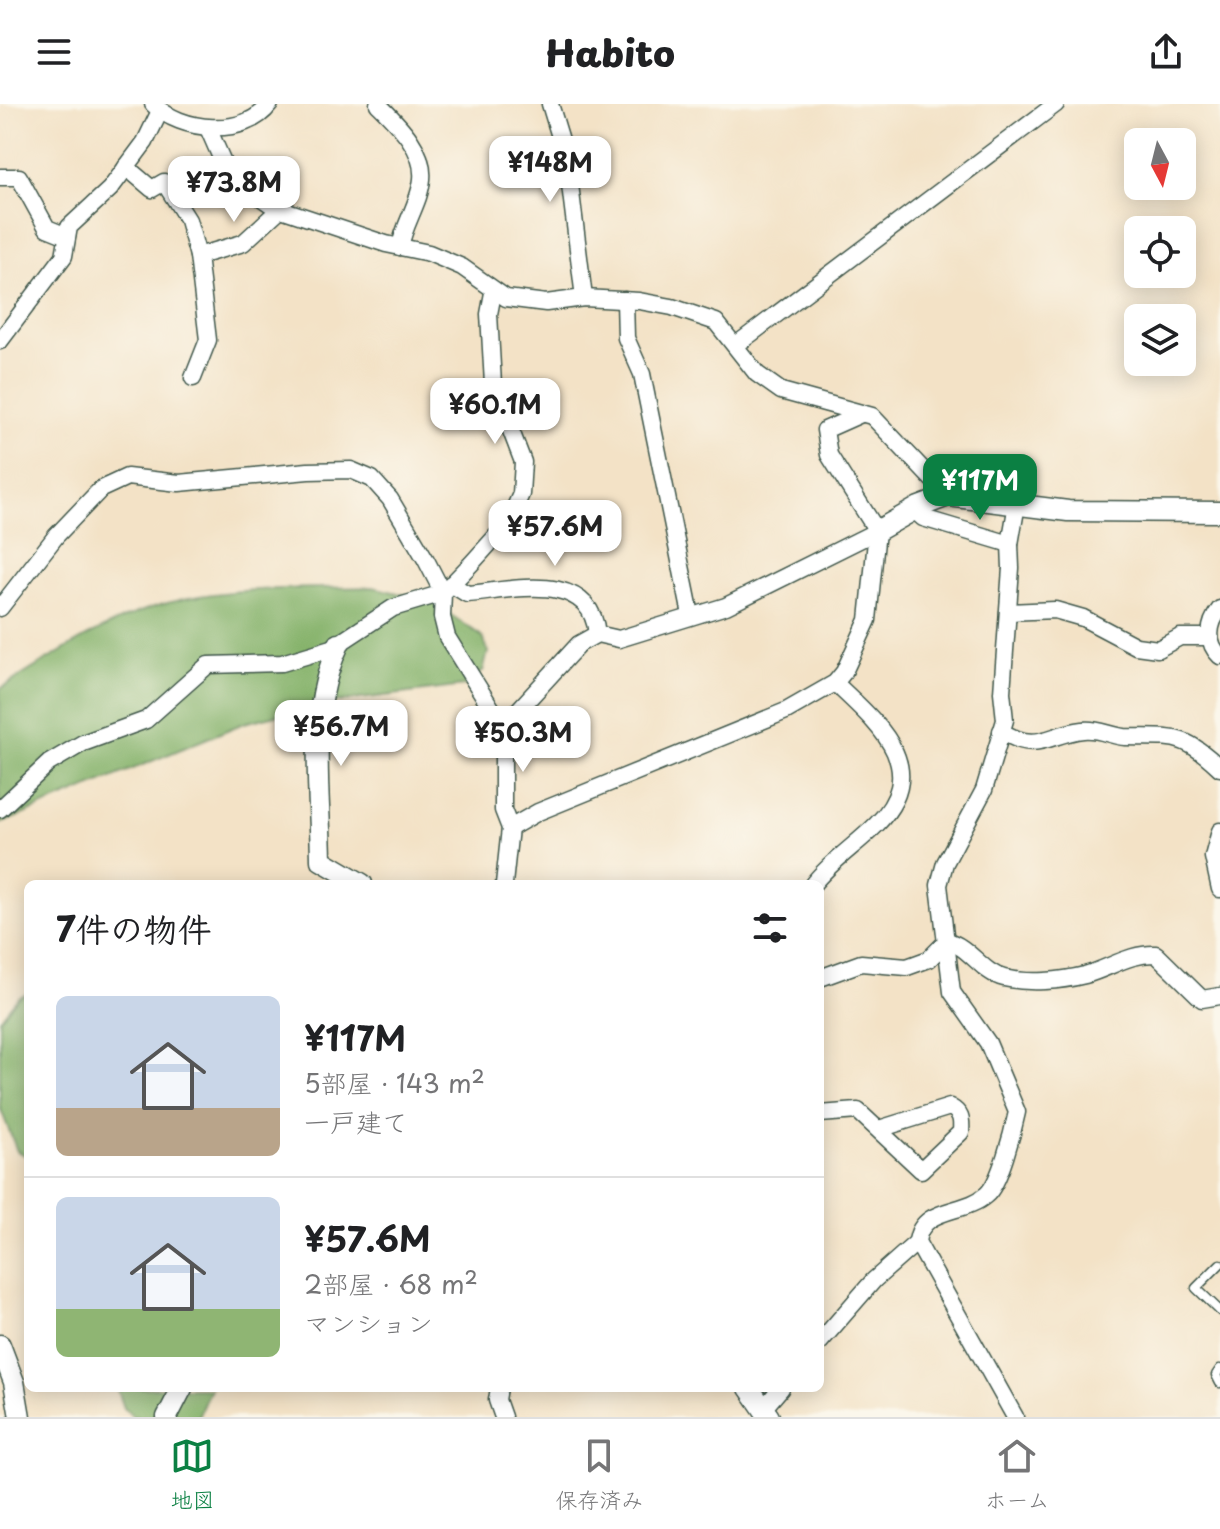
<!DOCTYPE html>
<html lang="ja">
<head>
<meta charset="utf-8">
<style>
	body { margin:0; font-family:"Playpen Sans","Klee One",sans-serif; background:#f2f2f2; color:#202124; height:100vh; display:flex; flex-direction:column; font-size:30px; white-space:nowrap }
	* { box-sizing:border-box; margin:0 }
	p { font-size:26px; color:#757577 }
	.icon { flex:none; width:44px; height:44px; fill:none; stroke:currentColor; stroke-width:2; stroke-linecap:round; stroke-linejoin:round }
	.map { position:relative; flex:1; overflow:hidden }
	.sheet { position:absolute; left:24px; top:776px; width:800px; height:512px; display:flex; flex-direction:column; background:#fff; border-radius:12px; box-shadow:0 4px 20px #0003 }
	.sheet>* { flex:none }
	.needle { width:52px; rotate:173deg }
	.tools { position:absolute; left:1124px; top:24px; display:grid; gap:16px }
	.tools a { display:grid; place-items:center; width:72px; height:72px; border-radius:12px; background:#fff; box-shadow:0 4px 20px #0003; font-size:40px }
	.price { position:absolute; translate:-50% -68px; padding:0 18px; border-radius:16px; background:#fff; color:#222; font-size:26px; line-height:52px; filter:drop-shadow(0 2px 4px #0008) }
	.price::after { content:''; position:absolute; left:50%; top:48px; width:24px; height:18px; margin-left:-12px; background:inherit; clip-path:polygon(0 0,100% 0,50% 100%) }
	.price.selected { background:#0b8043; color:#fff }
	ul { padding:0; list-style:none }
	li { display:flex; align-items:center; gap:24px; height:200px; padding:0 32px }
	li+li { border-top:2px solid #e0e0e0 }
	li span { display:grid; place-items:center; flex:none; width:224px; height:160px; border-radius:12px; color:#555 }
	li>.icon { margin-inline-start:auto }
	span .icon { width:96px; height:96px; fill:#fffc; stroke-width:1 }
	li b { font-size:34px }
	h2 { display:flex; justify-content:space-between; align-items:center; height:96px; padding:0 32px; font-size:34px }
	header { display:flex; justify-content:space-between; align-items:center; height:104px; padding:0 32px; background:#fff; font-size:36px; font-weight:800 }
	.tabs { display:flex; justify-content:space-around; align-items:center; height:112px; border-top:2px solid #e0e0e0; background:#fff; font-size:22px; color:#757577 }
	.tabs a { display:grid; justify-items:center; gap:4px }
	.tabs .selected { color:#0b8043 }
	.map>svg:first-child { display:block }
	.forest { fill:#85b26b; stroke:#527850; stroke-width:2 }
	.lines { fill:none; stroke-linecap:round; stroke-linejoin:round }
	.service-casing { stroke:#3f564a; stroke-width:11 }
	.minor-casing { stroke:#3f564a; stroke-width:19 }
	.tertiary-casing { stroke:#3f564a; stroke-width:23 }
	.service { stroke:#fff; stroke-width:8 }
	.minor { stroke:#fff; stroke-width:16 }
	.tertiary { stroke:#fff; stroke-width:20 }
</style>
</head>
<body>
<header><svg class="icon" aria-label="menu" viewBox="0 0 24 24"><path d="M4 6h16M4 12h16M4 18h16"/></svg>Habito<svg class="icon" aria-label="share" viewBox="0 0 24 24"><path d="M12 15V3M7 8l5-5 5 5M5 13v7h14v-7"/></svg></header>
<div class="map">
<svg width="1220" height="1313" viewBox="0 0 1220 1313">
	<rect width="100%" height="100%" fill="#fbf7ec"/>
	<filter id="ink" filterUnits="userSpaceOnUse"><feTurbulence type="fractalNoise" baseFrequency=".0125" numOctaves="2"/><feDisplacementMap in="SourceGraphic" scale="16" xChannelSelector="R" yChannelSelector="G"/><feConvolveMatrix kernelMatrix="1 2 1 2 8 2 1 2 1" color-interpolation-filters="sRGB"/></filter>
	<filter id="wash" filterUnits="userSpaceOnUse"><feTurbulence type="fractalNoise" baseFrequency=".006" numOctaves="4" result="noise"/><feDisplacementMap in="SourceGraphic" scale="32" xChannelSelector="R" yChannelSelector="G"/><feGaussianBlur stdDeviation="1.8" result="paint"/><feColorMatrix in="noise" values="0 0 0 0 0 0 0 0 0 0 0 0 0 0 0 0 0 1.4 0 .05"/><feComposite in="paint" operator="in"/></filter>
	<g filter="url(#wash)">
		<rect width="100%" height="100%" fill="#f3e2c6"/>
		<g class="forest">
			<path d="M373 483 430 497 483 533 488 548 483 567 464 582 321 600 244 619 0 720V585C49 555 108 515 164 500 227 482 307 485 373 483Z"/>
			<polygon points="28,889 28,1053 17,1047 0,1003 0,915 18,893"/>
			<polygon points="117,1284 210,1284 198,1313 133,1313 124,1304"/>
		</g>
	</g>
	<g filter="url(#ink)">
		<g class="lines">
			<g class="service-casing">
				<g id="service">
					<polyline points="1220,1160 1196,1184 1220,1207"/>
					<polyline points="1220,1265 1216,1271 1220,1279"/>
				</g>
			</g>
			<g class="minor-casing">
				<g id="minor">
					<path d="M153 0C181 28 245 34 270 0"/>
					<path d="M378 0C397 19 425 45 422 75 420 98 404 120 400 143"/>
					<polyline points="550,0 567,56 584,194"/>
					<polyline points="208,24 229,72 275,103 386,140 429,149 462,163 506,194 546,199 584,194 639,197 672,203 716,218 757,270 781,287 872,312 948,392"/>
					<polyline points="126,63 152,85 164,78 188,116 198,152 208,236 193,274"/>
					<polyline points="0,73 19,73 47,124 67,132"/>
					<polyline points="198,152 243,139 280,105"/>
					<polyline points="625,196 626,234 642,270 691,511"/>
					<polyline points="0,237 64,152 69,123 110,85 145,38 160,7"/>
					<polyline points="736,241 1056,0"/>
					<polyline points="914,406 923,414 1010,440"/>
					<path d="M451 480 467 490C510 487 590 464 597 530"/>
					<polyline points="0,504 56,432 101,385 127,373 179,379 308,367 351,366 372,375 390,395 426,456 443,489 442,513 447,533 503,623 503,706 510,724 504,780"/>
					<path d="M1220 505C1208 520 1206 539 1220 552"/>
					<polyline points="1008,508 1055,506 1083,514 1136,542 1158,545 1180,533 1209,533"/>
					<polyline points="503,623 579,540 597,530 619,535 726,502 877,427"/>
					<path d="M1001 627C1038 650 1047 630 1083 626 1098 624 1111 632 1125 633 1174 634 1182 628 1220 664"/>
					<polyline points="0,705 49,659 83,639 146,616 208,561 282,559 332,544 393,504 443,489 471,460 508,419 521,390 523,358 493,280 489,210 493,189"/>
					<polyline points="510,724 538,708 786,607 835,579 844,568 868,516 877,427 829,351 825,326 861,310"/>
					<polyline points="1220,727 1213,753 1220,785"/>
					<path d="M813 780C831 757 855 742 876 721 933 664 877 619 835 579"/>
					<path d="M947 837C969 842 982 869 1004 874 1029 880 1061 877 1085 871 1110 864 1130 849 1156 850L1202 895 1220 892"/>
					<polyline points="820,874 861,859 907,863 929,855 947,837"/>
					<path d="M820 1010 858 1007 921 1066 961 1028C962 1015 961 1009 950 1003L879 1025"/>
					<polyline points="820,1238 874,1176 917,1138"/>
					<polyline points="499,1284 497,1296 503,1313"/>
					<polyline points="763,1305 781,1284"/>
					<path d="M1015 1313 917 1138C921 1102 964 1111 986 1091 1000 1080 1013 1027 1017 1008L988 939 952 888 939 781 945 759 984 686 1005 616 1002 588 1011 464 1010 440 1017 400"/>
				</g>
			</g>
			<g class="tertiary-casing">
				<g id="tertiary">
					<polyline points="877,427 919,403 948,392 1068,407 1220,408"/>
					<path d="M339 540C307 609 320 682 321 756L362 780"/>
					<polyline points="0,1241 14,1278 20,1313"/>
					<polyline points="749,1284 769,1313"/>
					<polyline points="167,1313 182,1284"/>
				</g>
			</g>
			<use href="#service" class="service"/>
			<use href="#minor" class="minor"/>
			<use href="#tertiary" class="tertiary"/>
		</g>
	</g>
</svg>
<div class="tools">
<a><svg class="needle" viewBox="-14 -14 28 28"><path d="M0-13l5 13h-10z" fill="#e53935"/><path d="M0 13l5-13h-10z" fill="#757577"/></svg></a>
<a><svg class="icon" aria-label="locate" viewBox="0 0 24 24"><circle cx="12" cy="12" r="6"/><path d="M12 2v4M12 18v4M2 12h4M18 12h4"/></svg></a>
<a><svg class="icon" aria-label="layers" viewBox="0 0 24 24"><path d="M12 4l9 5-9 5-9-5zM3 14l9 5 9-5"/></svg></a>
</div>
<b class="price" style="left:550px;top:100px">¥148M</b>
<b class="price" style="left:234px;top:120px">¥73.8M</b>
<b class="price" style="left:495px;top:342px">¥60.1M</b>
<b class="price selected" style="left:980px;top:418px">¥117M</b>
<b class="price" style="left:555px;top:464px">¥57.6M</b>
<b class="price" style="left:341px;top:664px">¥56.7M</b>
<b class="price" style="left:523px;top:670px">¥50.3M</b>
<section class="sheet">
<h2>7件の物件<svg class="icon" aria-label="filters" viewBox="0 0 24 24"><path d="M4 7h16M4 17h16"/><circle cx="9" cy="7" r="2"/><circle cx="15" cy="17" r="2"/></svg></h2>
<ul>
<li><span style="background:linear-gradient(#c9d6e8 70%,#b9a48a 0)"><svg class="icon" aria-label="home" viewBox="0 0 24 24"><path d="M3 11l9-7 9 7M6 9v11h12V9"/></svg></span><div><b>¥117M</b><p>5部屋 · 143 m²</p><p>一戸建て</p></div></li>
<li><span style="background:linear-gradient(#c9d6e8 70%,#8fb573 0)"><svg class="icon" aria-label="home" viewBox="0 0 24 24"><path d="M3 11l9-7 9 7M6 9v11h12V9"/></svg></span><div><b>¥57.6M</b><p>2部屋 · 68 m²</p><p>マンション</p></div></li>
</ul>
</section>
</div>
<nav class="tabs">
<a class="selected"><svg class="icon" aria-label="map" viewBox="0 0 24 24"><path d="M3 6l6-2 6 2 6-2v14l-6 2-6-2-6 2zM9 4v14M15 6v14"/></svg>地図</a>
<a><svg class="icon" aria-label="saved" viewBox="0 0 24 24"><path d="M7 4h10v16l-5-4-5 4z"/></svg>保存済み</a>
<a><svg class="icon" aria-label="home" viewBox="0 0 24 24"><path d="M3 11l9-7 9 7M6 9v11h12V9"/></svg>ホーム</a>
</nav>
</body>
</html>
